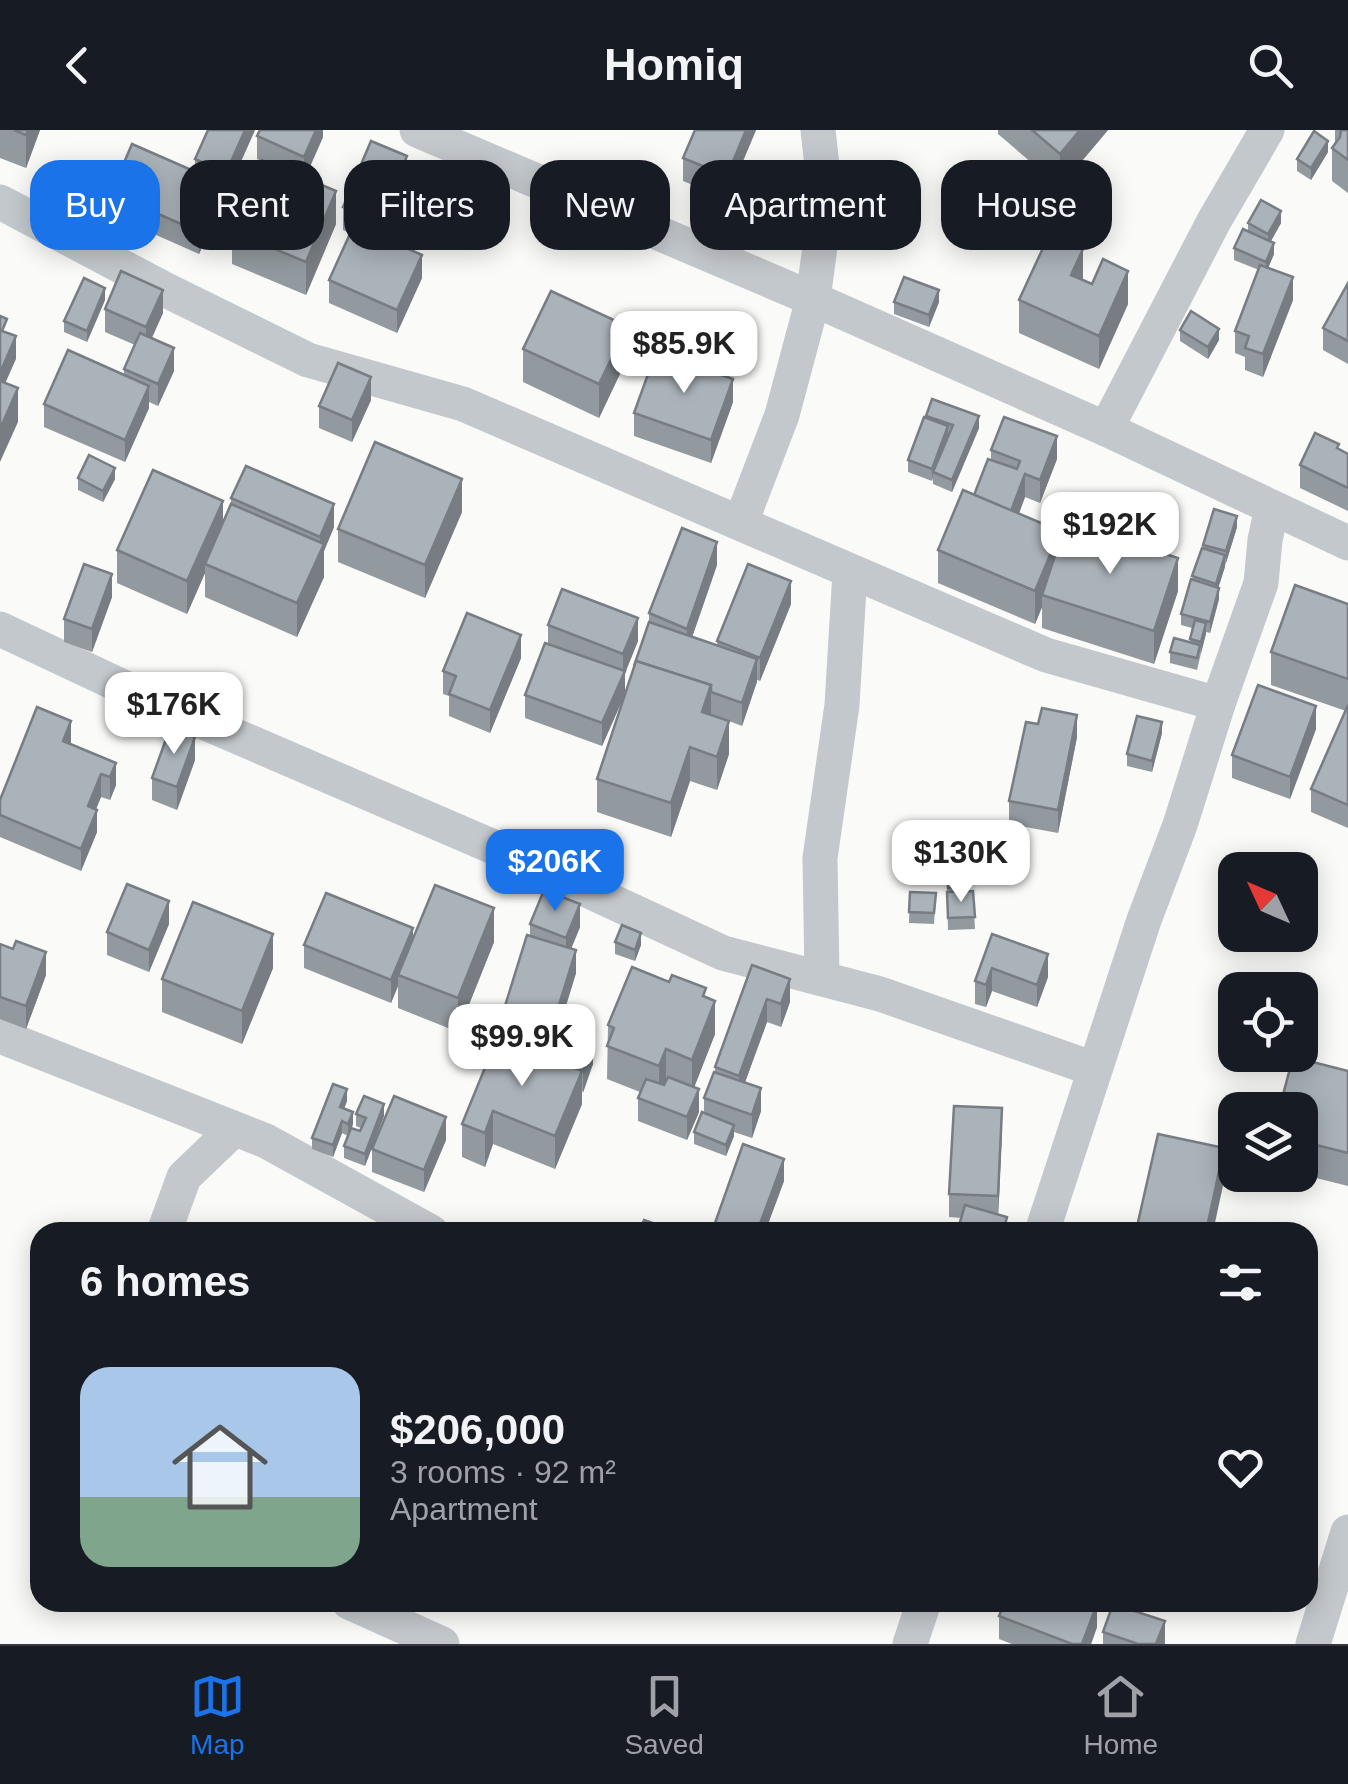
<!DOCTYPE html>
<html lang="en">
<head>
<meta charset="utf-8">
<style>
	body { margin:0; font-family:Helvetica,sans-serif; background:#20242c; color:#f1f3f6; height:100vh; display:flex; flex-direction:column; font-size:38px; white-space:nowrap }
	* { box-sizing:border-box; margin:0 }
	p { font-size:32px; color:#9ea1a6 }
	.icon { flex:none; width:55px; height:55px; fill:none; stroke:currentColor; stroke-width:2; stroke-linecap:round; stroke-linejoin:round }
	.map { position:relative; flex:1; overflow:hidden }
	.drawer { position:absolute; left:30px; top:1092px; width:1288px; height:390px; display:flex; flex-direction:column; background:#171b24; border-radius:30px; box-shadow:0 5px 25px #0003 }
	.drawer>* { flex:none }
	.guide { position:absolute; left:30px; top:30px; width:1290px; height:90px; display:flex; gap:20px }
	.needle { width:65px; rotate:314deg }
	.buttons { position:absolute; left:1218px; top:722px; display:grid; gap:20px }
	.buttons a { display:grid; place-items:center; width:100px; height:100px; border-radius:20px; background:#171b24; box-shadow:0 5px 25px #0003; font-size:50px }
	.price { position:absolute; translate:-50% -85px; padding:0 22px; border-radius:20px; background:#fff; color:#222; font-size:32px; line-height:65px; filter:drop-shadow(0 2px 5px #0008) }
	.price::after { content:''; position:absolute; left:50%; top:60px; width:30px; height:22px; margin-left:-15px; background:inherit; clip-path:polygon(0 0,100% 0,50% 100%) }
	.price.current { background:#1a73e8; color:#fff }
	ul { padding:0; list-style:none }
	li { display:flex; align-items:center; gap:30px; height:250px; padding:0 50px }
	li span { display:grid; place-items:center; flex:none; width:280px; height:200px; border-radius:30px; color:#555 }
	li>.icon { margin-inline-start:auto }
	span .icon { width:120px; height:120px; fill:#fffc; stroke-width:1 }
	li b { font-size:42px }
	h2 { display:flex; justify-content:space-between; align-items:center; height:120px; padding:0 50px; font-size:42px }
	.pill { padding:0 35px; border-radius:30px; background:#171b24; box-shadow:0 5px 25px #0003; font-size:35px; line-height:90px }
	.pill.current { background:#1a73e8; color:#fff }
	header { display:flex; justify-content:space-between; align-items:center; height:130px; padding:0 50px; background:#171b24; font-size:45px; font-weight:800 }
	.tab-bar { display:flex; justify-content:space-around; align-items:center; height:140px; border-top:2px solid #363941; background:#171b24; font-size:28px; color:#9ea1a6 }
	.tab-bar a { display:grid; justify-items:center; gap:5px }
	.tab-bar .current { color:#1a73e8 }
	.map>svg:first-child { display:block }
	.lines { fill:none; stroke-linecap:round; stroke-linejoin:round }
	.minor { stroke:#c3c8cc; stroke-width:35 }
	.wall { fill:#929a9f }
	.shaded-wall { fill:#777d82 }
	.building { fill:#aab3b9; stroke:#777d82; stroke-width:2.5 }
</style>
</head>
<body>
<header><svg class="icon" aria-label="back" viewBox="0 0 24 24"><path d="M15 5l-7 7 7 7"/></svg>Homiq<svg class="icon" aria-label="search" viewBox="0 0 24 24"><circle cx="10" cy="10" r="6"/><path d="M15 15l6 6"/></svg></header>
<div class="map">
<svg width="1348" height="1514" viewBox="0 0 1348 1514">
	<rect width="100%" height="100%" fill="#fafaf8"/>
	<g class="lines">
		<g class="minor">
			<polyline points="417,0 813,169 1106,299 1348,413"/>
			<polyline points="0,72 166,160 308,230 463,274 1046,525 1218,574"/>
			<polyline points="1106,299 1214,91 1267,0"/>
			<polyline points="741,392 782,285 813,169 826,72 818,0"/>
			<polyline points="0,499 136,563 505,722 723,823 880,864 1094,939"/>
			<polyline points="822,848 820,728 842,575 850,442"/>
			<polyline points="0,906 266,1011 431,1102"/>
			<polyline points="164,1102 184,1047 234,999"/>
			<polyline points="1042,1102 1144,790 1180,695 1218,574 1261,453 1265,410 1272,378"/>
			<polyline points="349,1472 442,1514"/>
			<polyline points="910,1514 924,1472"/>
			<polyline points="1313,1514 1348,1402"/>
		</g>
	</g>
	<g class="wall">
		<polygon points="0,0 40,0 26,38 0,28"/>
		<polygon points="255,0 226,65 221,63 221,76 199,124 111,85 111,63 195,42 195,29"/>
		<polygon points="323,0 323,7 305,48 336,94 306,165 232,134 232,101 261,31 257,29 257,6"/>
		<polygon points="695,0 756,0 727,69 683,51 683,28"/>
		<polygon points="998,0 1108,0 1060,57 998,4"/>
		<polygon points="1335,0 1348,0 1348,63 1332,51 1332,18 1335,13"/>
		<polygon points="1328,22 1311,50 1297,41 1297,29"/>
		<polygon points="407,49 382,108 422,148 397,203 329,173 329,150 350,103 343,100 343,77"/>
		<polygon points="1248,93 1281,93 1271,111 1274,124 1268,138 1293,170 1263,247 1245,240 1245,227 1235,223 1235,201 1259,140 1234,130 1234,118 1248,101"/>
		<polygon points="1083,150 1128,174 1099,239 1019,203 1019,170"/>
		<polygon points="1348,153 1348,234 1323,220 1323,198"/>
		<polygon points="105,170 87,212 64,202 64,191"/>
		<polygon points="894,172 939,172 929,197 894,184"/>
		<polygon points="105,179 163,183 152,208 174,241 158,276 149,272 149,278 125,332 44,297 44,274 124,245 124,239 135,215 105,202"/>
		<polygon points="1180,200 1219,210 1208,229 1180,211"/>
		<polygon points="523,219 627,229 599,288 523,252"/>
		<polygon points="371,270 352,312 319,298 319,276"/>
		<polygon points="733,272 711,333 634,306 634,283"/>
		<polygon points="926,286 979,298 952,362 933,354 933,348 932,351 908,342 908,330"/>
		<polygon points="1339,319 1348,324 1348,381 1300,358 1300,335"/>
		<polygon points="991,320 1057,329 1040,373 1025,367 1019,384 1060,409 1178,461 1154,534 1042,498 1042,477 1035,494 938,453 938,420 974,365 991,330"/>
		<polygon points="78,348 115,349 103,372 78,360"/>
		<polygon points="231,368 334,397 324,421 324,447 297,507 205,467 205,443 187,484 117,453 117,420 223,394 231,375"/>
		<polygon points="462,382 425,468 338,432 338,399"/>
		<polygon points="1237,397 1218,458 1219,469 1210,503 1206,502 1197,540 1170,533 1170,522 1190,512 1192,498 1181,495 1181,484 1203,415"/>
		<polygon points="717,435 692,507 717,515 717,511 791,474 760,551 757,550 742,596 729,591 729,624 717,660 690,651 671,707 597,682 597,649 649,493 649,483"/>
		<polygon points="112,467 92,522 64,512 64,489"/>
		<polygon points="1348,474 1348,698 1311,682 1311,659 1346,581 1271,555 1271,522"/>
		<polygon points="548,495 638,511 625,543 625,564 602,616 525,588 525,565 548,514"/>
		<polygon points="521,528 490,603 449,586 449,566 443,564 443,541"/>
		<polygon points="1316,599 1290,669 1232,648 1232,625"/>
		<polygon points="1162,603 1152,642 1127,636 1127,624"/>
		<polygon points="1077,607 1058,703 1009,694 1009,671"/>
		<polygon points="71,614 116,633 116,655 110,670 101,667 96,679 97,702 81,741 0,707 0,670"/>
		<polygon points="195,630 177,680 152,670 152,648"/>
		<polygon points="972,699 991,700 991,750 971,749"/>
		<polygon points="968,747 968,761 973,761 975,799 948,800 947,762 948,748"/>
		<polygon points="910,762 936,763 934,794 909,793"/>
		<polygon points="169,794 149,842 107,825 107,802"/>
		<polygon points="530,794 580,797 571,819 576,843 559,899 593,934 582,963 582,974 555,1039 493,1014 485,1037 462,1027 462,994 542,924 547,912 505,899 505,876 530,806"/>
		<polygon points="992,804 1048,847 1037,877 992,861 986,877 975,874 975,851"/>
		<polygon points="413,809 494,812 458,902 398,878 398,856 391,873 304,838 304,815"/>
		<polygon points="615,812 641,815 635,831 615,824"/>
		<polygon points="0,814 46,845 26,899 0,889"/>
		<polygon points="752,835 790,872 781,897 767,892 745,952 761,981 752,1008 734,1002 734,1006 726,1026 694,1014 694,1002 704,983 704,968 715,942 715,937"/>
		<polygon points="273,838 242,914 162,882 162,849"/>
		<polygon points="706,867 715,904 694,957 699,982 687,1010 638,991 638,968 640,962 607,949 608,895"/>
		<polygon points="1348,941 1348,1056 1300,1044 1300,980"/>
		<polygon points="347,971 344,979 353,994 352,998 360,1001 361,998 356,996 356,984 384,986 365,1036 344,1028 344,1016 348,1006 342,1003 333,1027 312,1019 312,1008"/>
		<polygon points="1002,1000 998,1084 1007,1102 962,1088 949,1087 949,1064"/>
		<polygon points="446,1010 424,1062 372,1042 372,1019"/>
		<polygon points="784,1051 765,1102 715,1102 715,1093"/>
		<polygon points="999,1486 1097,1497 1091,1514 1012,1514 999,1509"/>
		<polygon points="1103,1502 1165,1514 1103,1514"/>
	</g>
	<g class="shaded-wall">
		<polygon points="28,0 40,0 26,38 26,5"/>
		<polygon points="245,0 255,0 226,65 226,43"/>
		<polygon points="316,0 323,0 323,7 304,50 304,27"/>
		<polygon points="746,0 756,0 727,69 727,46"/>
		<polygon points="1080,0 1108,0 1060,57 1060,24"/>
		<polygon points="1328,11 1328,22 1311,50 1311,38"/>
		<polygon points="407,26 407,49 379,115 379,92"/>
		<polygon points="221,53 221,76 199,124 199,102"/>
		<polygon points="336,61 336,94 306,165 306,132"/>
		<polygon points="1281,81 1281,93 1268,116 1268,104"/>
		<polygon points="1274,113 1274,124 1266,143 1266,132"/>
		<polygon points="1083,119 1083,153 1071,145"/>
		<polygon points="422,125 422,148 397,203 397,180"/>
		<polygon points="1128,141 1128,174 1099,239 1099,206"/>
		<polygon points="1293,147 1293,170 1263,247 1263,224"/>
		<polygon points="105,158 105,170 87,212 87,201"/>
		<polygon points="163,160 163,183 146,220 146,197"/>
		<polygon points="939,160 939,172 929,197 929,185"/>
		<polygon points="627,196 627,229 599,288 599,254"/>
		<polygon points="1219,199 1219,210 1208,229 1208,217"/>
		<polygon points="16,206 16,229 0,265 0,243"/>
		<polygon points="174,218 174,241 158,276 158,254"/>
		<polygon points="371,247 371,270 352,312 352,290"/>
		<polygon points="733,249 733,272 711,333 711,310"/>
		<polygon points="149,256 149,278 125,332 125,310"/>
		<polygon points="18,258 18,292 0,332 0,299"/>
		<polygon points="979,286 979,298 952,362 952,350"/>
		<polygon points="948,296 948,308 933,342 932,351 932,339"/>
		<polygon points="1057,306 1057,329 1040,373 1040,350"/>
		<polygon points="115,338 115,349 103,372 103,361"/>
		<polygon points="1025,344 1025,367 1010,406 1010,383"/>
		<polygon points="462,349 462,382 425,468 425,435"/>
		<polygon points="223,371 223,404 205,434 205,443 187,484 187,451"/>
		<polygon points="334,374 334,397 324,421 324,447 297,507 297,473 320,423 320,407"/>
		<polygon points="1237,386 1237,397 1226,433 1226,421"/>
		<polygon points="1060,401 1060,434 1042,465 1042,477 1035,494 1035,461"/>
		<polygon points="717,412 717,435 687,522 687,499"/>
		<polygon points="1225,425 1225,437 1216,465 1216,454"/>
		<polygon points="1178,428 1178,461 1154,534 1154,501"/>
		<polygon points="112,444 112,467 92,522 92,499"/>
		<polygon points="791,451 791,474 760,551 760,528"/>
		<polygon points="1219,458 1219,469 1210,503 1210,492"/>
		<polygon points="638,488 638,511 625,543 625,564 602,616 602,593 623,545 623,524"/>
		<polygon points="1206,493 1206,504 1201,523 1201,512"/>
		<polygon points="521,505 521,528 490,603 490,580"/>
		<polygon points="757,529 757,552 742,596 742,573"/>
		<polygon points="711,555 711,588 702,582"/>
		<polygon points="1316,576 1316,599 1290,669 1290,647"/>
		<polygon points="1077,585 1077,607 1058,703 1058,680"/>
		<polygon points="71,591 71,614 63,634 63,611"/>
		<polygon points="729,591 729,624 717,660 717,627"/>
		<polygon points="1162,592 1162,603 1152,642 1152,631"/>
		<polygon points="195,607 195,630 177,680 177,657"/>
		<polygon points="690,617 690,651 671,707 671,673"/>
		<polygon points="116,633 116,655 110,670 110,647"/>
		<polygon points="101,644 101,667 88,698 88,676"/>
		<polygon points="97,680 97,702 81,741 81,719"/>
		<polygon points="169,771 169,794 149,842 149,820"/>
		<polygon points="580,774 580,797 566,831 566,808"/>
		<polygon points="494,778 494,812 458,902 458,868"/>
		<polygon points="413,798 413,821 398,845 398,856 391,873 391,850"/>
		<polygon points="641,803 641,815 635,831 635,820"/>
		<polygon points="273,804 273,838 242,914 242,881"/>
		<polygon points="576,820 576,843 554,914 554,891"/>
		<polygon points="46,822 46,845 26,899 26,876"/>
		<polygon points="1048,824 1048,847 1037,877 1037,855"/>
		<polygon points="992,838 992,861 986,877 986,855"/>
		<polygon points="790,849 790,872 781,897 781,874"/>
		<polygon points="767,869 767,892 739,969 739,946"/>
		<polygon points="715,871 715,904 692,963 692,930"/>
		<polygon points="593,911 593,934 583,963 583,941"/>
		<polygon points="666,919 666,952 659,970 659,936"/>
		<polygon points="582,941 582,974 555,1039 555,1006"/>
		<polygon points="761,958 761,981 752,1008 752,985"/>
		<polygon points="347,959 347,971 340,989 340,977"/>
		<polygon points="699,959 699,982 687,1010 687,987"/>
		<polygon points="384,974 384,986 365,1036 365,1024"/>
		<polygon points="1002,978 1002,1000 998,1089 998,1066"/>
		<polygon points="493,981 493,1014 485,1037 485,1003"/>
		<polygon points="353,982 353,994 348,1006 348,994"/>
		<polygon points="446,987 446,1010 424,1062 424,1040"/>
		<polygon points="342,991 342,1003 333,1027 333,1015"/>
		<polygon points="734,995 734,1006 726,1026 726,1015"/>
		<polygon points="1224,1018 1224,1051 1213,1102 1206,1102"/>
		<polygon points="784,1029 784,1051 765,1102 757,1102"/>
		<polygon points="1097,1474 1097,1497 1091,1514 1082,1514"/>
		<polygon points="1165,1491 1165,1514 1156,1514"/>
	</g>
	<g class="building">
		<polygon points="14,0 28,0 26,5"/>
		<polygon points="208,0 245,0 226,43 195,29"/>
		<polygon points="260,0 316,0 304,27 257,6"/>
		<polygon points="695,0 746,0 727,46 683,28"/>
		<polygon points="1032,0 1080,0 1060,24"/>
		<polygon points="1341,0 1348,0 1348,30 1332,18 1340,7"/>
		<polygon points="1314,1 1328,11 1311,38 1297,29"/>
		<polygon points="371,11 407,26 379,92 343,77"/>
		<polygon points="132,14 221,53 199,102 111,63"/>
		<polygon points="262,30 336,61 306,132 232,101"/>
		<polygon points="1261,70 1281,81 1268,104 1248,93"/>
		<polygon points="354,95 422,125 397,180 329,150"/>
		<polygon points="1243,99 1274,113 1266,132 1234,118"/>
		<polygon points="1049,105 1083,119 1071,145 1092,154 1103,129 1128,141 1099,206 1019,170"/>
		<polygon points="1260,135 1293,147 1263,224 1245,218 1249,206 1235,201"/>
		<polygon points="121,141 163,160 146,197 105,179"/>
		<polygon points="904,147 939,160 929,185 894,172"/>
		<polygon points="84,148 105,158 87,201 64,191"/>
		<polygon points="1348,153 1348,211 1323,198"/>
		<polygon points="551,161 627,196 599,254 523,219"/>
		<polygon points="1191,181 1219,199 1208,217 1180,200"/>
		<polygon points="0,186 7,189 2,201 16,206 0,243"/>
		<polygon points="140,203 174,218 158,254 124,239"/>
		<polygon points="68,220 149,256 125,310 44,274"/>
		<polygon points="656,222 733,249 711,310 634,283"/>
		<polygon points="338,233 371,247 352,290 319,276"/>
		<polygon points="0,251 18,258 0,299"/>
		<polygon points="932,269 979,286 952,350 933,342 953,295 926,286"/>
		<polygon points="924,287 948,296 932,339 908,330"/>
		<polygon points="1004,287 1057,306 1040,350 1025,344 1011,381 974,365 988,329 1017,339 1020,331 991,320"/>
		<polygon points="1315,303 1339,314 1337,318 1348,324 1348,358 1300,335"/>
		<polygon points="375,312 462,349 425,435 338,399"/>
		<polygon points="89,325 115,338 103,361 78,348"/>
		<polygon points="246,336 334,374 320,407 231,368"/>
		<polygon points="153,340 223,371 187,451 117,420"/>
		<polygon points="963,360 1060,401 1035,461 938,420"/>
		<polygon points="231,374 324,414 297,473 205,434"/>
		<polygon points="1214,379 1237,386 1226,421 1203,415"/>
		<polygon points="1066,392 1178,428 1154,501 1042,465"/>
		<polygon points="682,398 717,412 687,499 649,483"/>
		<polygon points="1202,418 1225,425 1216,454 1192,446"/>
		<polygon points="84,434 112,444 92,499 64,489"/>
		<polygon points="748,434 791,451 760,528 717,511"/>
		<polygon points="1191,449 1219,458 1210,492 1181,484"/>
		<polygon points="1295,455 1348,474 1348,549 1271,522"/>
		<polygon points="562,459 638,488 623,524 548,495"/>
		<polygon points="467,483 521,505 490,580 449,564 456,546 443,541"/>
		<polygon points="1195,490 1206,493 1201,512 1190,509"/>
		<polygon points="649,492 757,529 742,573 711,562 711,555 636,531 634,536"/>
		<polygon points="1174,508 1200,515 1197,528 1170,522"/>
		<polygon points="545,513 625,541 602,593 525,565"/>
		<polygon points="636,531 711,555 702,582 729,591 717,627 690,617 671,673 597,649"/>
		<polygon points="1258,555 1316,576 1290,647 1232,625"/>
		<polygon points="1348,575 1348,675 1311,659"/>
		<polygon points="37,577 71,591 63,611 116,633 110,647 101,644 88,676 97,680 81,719 0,685 0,670"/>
		<polygon points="1042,578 1077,585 1058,680 1009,671 1026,592 1038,594"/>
		<polygon points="1137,586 1162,592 1152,631 1127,624"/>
		<polygon points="170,598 195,607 177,657 152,648"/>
		<polygon points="972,699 991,700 991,738 971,738"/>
		<polygon points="968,747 968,758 948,758 948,748"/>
		<polygon points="127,754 169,771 149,820 107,802"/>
		<polygon points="435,755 494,778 458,868 398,845"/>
		<polygon points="544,760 580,774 566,808 530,794"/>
		<polygon points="973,761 975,787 948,788 947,762"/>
		<polygon points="910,762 936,763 934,783 909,782"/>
		<polygon points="326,763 413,798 391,850 304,815"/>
		<polygon points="193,772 273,804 242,881 162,849"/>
		<polygon points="622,795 641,803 635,820 615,812"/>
		<polygon points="992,804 1048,824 1037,855 992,838 986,855 975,851"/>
		<polygon points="527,805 576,820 554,891 505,876"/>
		<polygon points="16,811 46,822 26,876 0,867 0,814 13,819"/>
		<polygon points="752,835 790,849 781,874 767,869 739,946 715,937"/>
		<polygon points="632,837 669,852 672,845 706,858 703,866 715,871 692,930 666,919 659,936 607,916 614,898 608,895"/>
		<polygon points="552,897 593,911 583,941 542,924"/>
		<polygon points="498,906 582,941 555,1006 493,981 485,1003 462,994"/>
		<polygon points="1293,927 1348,941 1348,1023 1300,1011 1300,980 1279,980"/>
		<polygon points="714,942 761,958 752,985 704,968"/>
		<polygon points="668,947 699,959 687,987 638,968 646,949 664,955"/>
		<polygon points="333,954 347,959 340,977 353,982 348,994 342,991 333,1015 312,1008"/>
		<polygon points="364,966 384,974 365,1024 344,1016 351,998 360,1001 366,988 356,984"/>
		<polygon points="394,966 446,987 424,1040 372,1019"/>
		<polygon points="954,976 1002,978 998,1066 949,1064"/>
		<polygon points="702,982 734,995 726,1015 694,1002"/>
		<polygon points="1158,1004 1224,1018 1206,1102 1144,1102 1136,1101"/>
		<polygon points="743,1014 784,1029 757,1102 742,1102 715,1093"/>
		<polygon points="965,1075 1007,1087 1003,1102 957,1102"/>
		<polygon points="644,1090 678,1102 639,1102"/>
		<polygon points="1005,1472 1092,1472 1097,1474 1082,1514 1072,1514 999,1486"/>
		<polygon points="1113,1474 1165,1491 1156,1514 1138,1514 1103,1502"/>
	</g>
</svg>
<div class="buttons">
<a><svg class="needle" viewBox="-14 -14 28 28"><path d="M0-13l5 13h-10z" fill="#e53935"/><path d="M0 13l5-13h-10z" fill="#9ea1a6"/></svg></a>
<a><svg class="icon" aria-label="locate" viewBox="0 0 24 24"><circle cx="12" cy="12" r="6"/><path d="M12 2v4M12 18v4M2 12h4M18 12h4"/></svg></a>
<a><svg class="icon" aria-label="layers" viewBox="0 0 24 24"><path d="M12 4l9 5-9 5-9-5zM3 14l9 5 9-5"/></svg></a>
</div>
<b class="price" style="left:684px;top:266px">$85.9K</b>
<b class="price" style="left:1110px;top:447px">$192K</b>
<b class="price" style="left:174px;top:627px">$176K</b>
<b class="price" style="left:961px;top:775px">$130K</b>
<b class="price current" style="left:555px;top:784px">$206K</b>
<b class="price" style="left:522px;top:959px">$99.9K</b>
<div class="guide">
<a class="pill current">Buy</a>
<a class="pill">Rent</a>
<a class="pill">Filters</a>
<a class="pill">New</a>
<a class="pill">Apartment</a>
<a class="pill">House</a>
</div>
<section class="drawer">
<h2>6 homes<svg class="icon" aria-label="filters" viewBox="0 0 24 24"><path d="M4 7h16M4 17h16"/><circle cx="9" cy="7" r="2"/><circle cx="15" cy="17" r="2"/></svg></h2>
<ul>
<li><span style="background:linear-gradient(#a9c7e8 65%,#7fa58c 0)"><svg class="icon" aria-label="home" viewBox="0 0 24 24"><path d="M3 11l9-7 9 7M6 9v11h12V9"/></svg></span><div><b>$206,000</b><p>3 rooms · 92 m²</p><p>Apartment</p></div><svg class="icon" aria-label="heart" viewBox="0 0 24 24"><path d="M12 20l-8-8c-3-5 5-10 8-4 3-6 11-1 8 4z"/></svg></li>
</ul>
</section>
</div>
<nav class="tab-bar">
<a class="current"><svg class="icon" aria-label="map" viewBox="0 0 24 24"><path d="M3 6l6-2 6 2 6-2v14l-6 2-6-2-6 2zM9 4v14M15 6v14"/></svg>Map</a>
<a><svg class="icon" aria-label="saved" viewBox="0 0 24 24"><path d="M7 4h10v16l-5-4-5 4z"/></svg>Saved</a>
<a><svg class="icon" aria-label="home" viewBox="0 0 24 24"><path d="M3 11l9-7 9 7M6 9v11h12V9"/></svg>Home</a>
</nav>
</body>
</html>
